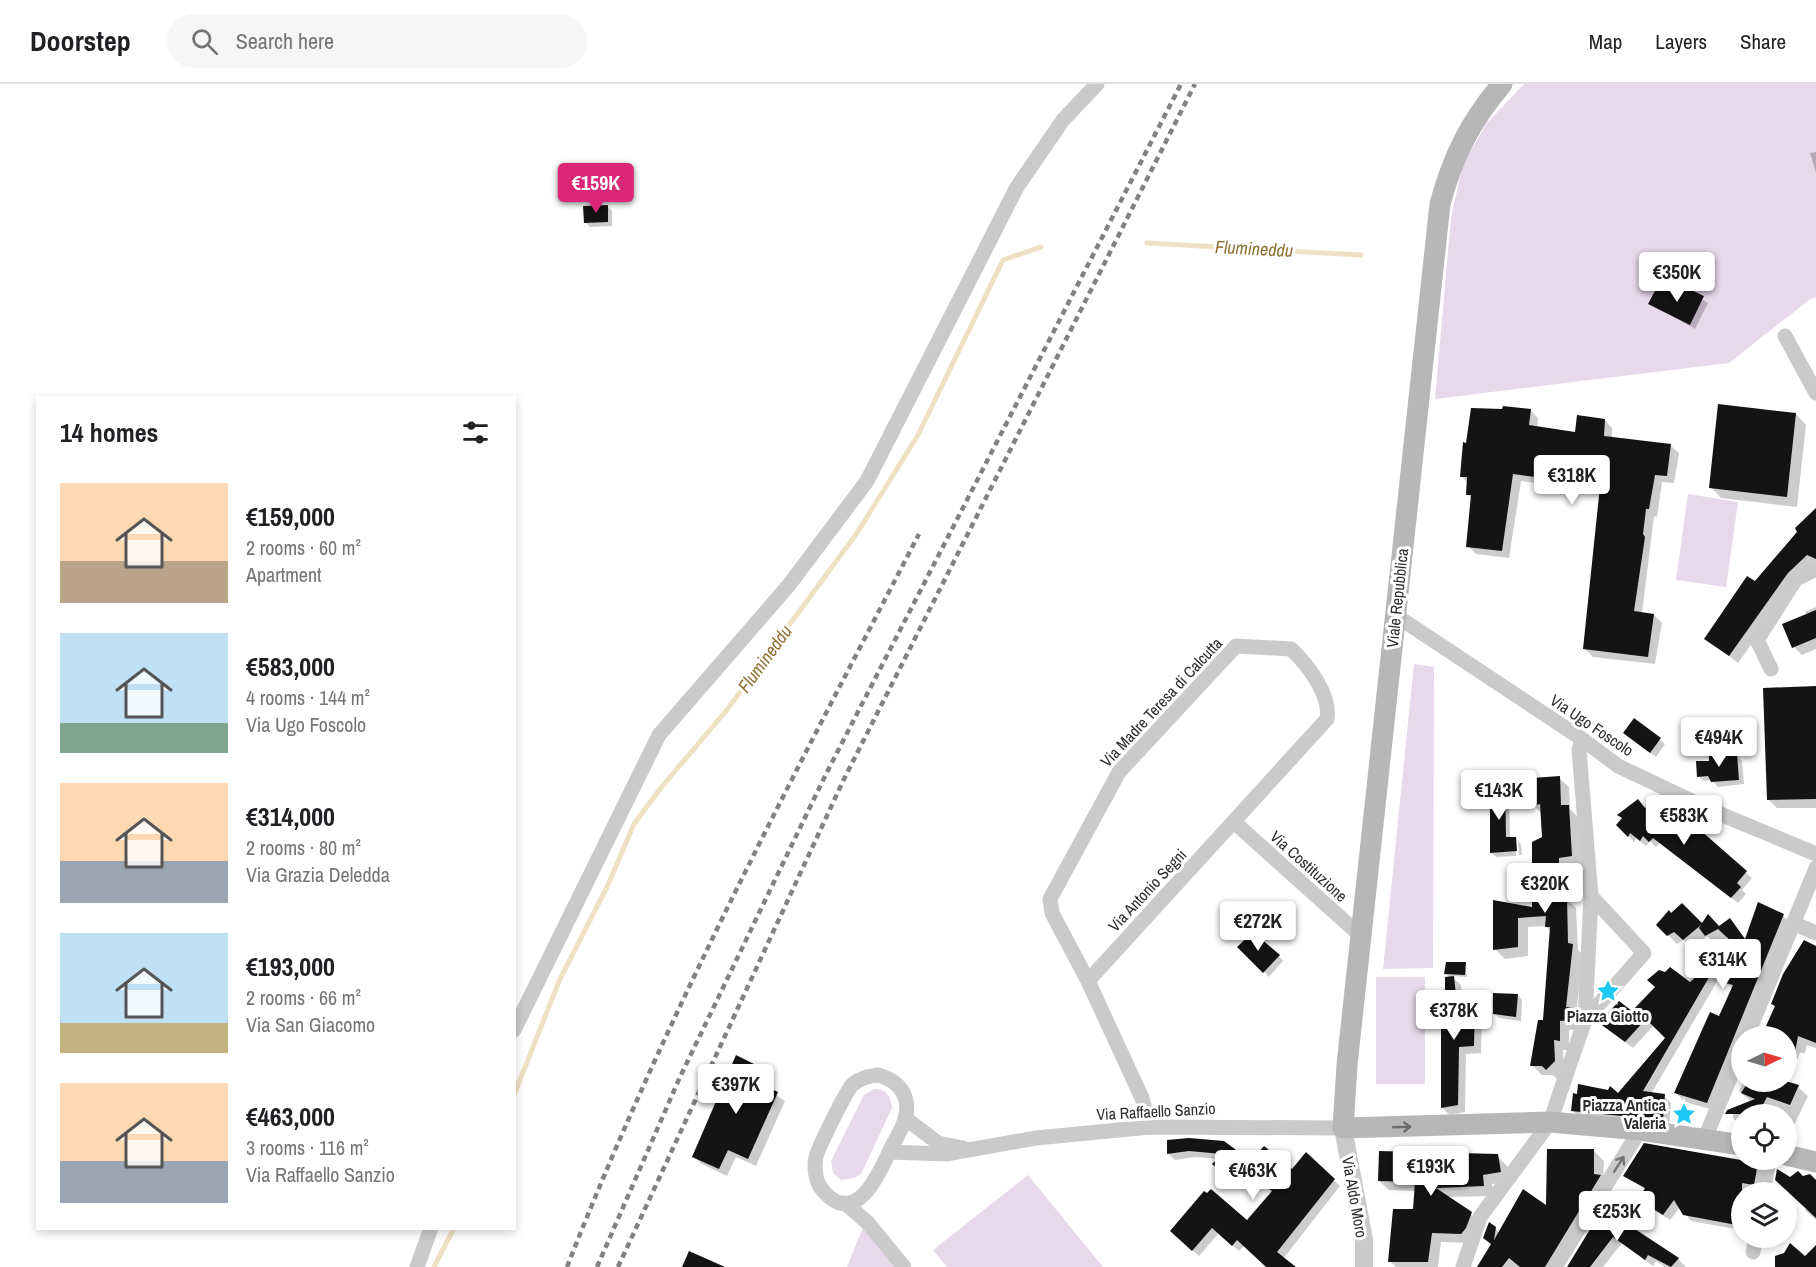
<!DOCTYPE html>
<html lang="en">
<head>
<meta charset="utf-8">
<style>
	body { margin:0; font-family:"Archivo Narrow",sans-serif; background:#f6f6f6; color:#202124; height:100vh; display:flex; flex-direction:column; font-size:22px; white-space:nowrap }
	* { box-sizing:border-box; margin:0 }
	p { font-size:20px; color:#757577 }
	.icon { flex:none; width:33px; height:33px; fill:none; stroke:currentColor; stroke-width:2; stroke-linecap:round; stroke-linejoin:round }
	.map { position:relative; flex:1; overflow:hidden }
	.panel { position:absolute; left:36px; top:312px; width:480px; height:834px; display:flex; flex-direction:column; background:#fff; border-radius:0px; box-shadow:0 3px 9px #0003 }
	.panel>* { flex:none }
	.needle { width:39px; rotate:85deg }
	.fabs { position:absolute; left:1731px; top:942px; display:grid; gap:12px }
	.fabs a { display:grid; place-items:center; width:66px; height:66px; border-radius:50%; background:#fff; box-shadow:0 3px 9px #0003; font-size:30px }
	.price { position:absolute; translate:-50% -51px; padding:0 14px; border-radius:6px; background:#fff; color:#222; font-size:20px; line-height:39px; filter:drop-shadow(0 2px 3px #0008) }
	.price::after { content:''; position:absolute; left:50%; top:36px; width:18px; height:14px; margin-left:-9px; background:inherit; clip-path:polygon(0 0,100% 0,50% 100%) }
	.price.on { background:#db2777; color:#fff }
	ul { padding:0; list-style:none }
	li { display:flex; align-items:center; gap:18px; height:150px; padding:0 24px }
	li span { display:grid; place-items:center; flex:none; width:168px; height:120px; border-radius:0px; color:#555 }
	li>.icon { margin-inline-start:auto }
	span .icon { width:72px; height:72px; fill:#fffc; stroke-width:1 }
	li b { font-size:26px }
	h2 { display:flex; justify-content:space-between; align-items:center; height:72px; padding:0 24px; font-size:26px }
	header { display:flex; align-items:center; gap:36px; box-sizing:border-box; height:84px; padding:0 30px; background:#fff; border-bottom:2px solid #e0e0e0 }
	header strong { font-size:28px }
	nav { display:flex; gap:33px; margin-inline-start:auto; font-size:21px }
	.search { width:420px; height:54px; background:#f6f6f6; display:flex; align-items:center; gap:15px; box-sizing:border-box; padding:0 21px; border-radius:33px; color:#757577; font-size:22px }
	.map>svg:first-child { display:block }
	.green { fill:#e7d8ec }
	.shadow { fill:#0003 }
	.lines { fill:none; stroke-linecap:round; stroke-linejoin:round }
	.stream { stroke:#eee0c2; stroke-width:5 }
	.building { fill:#141414 }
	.minor { stroke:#cacaca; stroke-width:15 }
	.tertiary { stroke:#cacaca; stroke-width:18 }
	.secondary { stroke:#b7b7b7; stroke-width:21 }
	.rail { stroke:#828282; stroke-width:4.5; stroke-dasharray:6 4.5; stroke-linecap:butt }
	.oneway { stroke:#6b6b6b }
	.oneway2 { stroke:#747474 }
	.labels { text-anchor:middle; stroke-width:6; stroke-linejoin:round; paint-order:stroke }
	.street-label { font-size:16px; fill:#2d2d2d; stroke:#fff }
	.poi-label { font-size:16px; font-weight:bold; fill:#2d2d2d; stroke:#fff }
	.water-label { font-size:18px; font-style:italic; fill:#8f7032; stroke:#fff }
</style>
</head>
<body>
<header>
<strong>Doorstep</strong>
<div class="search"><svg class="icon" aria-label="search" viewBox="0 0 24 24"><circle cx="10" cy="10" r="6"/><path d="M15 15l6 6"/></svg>Search here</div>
<nav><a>Map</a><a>Layers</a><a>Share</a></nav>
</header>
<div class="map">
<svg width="1816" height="1183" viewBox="0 0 1816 1183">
	<rect width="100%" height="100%" fill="#fff"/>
	<g class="green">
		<polygon points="1524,0 1816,0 1816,213 1809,216 1729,279 1435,315 1451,134 1463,80 1487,39"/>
		<polygon points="1688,410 1738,418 1726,503 1676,496"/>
		<polygon points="1414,580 1434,583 1433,884 1383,885"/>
		<rect x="1376" y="893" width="49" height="107"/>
		<path d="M874 1005C887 1005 891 1013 892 1024L861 1090 854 1094 841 1096 833 1089 831 1077 864 1011Z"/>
		<polygon points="1028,1091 1103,1183 947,1183 933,1166"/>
		<polygon points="863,1143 894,1183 847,1183"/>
	</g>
	<g class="shadow">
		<polygon points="1816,68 1816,89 1810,69"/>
		<polygon points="607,122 612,127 612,142 590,143 585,138"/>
		<polygon points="1686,205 1708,219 1695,245 1650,219 1681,214"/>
		<polygon points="1531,327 1538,334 1537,344 1576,349 1605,336 1612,344 1612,354 1671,362 1679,369 1674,399 1662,398 1657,433 1654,432 1642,529 1654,531 1662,539 1655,580 1593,573 1585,565 1600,408 1521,397 1509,474 1476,470 1468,462 1472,415 1468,410 1468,399 1461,392"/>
		<polygon points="1796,330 1806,341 1797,423 1721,414 1711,403"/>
		<polygon points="1816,426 1816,478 1796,497 1738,579 1706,554"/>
		<polygon points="1816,523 1816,565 1802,571 1794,563 1807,531 1805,528"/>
		<polygon points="1816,603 1816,724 1777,724 1768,715"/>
		<polygon points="1635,636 1665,660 1656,673 1630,654"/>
		<polygon points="1737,672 1742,677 1744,700 1718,703 1712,696 1704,697 1699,692 1711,678"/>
		<polygon points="1559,694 1569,703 1570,725 1578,733 1581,781 1569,783 1569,817 1576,824 1578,866 1583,871 1576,930 1581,936 1581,945 1569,946 1569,966 1563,966 1564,987 1557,995 1553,991 1542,991 1532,981 1544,937 1551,848 1546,842 1528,843 1528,872 1505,875 1495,865 1495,818 1533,825 1544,754 1542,730 1534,722"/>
		<polygon points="1504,698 1509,703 1510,755 1516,755 1521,760 1522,771 1519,771 1518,757 1515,757 1516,772 1496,773 1492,769"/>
		<polygon points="1646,726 1669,743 1699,748 1752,794 1742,806 1746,810 1738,819 1660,759 1656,763 1650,757 1646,762 1636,754 1634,758 1618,741"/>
		<polygon points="1758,820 1783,832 1793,841 1742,952 1742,966 1717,1027 1685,1018 1676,1009 1720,934 1733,905 1725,898 1736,861 1728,853 1716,860 1707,852 1693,864 1684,856 1677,860 1658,841 1672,831 1720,843 1730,836 1746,856"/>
		<polygon points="1240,863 1279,872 1283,877 1269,893"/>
		<polygon points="1816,868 1816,964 1807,961 1805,969 1800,969 1787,998 1798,1003 1808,1012 1788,1054 1786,1030 1742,1030 1742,1049 1740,1041 1733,1034 1734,1025 1752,1018 1739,1007 1743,998 1786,998 1786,952 1765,952 1776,923 1773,920"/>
		<polygon points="1717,876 1725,884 1651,1010 1664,1012 1671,1019 1669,1043 1580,1033 1573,1027 1619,1011 1667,954 1654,941 1633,964 1608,945 1633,929 1657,904 1665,890 1690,900"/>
		<polygon points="1465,879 1467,893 1451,892 1461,901 1463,922 1474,922 1482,930 1481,969 1466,970 1465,1028 1450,1031 1442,1024 1442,922 1446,922 1450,894 1446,890"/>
		<polygon points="1518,911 1522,916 1521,937 1499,934 1494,929"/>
		<polygon points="763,986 771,994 766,1004 785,1017 756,1082 736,1073 727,1092 702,1080 694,1073"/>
		<polygon points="1189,1056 1251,1079 1292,1087 1307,1071 1340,1102 1283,1175 1293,1183 1267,1183 1244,1162 1239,1167 1219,1149 1199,1172 1172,1147 1247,1138 1273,1108 1242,1086 1233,1096 1221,1086 1219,1075 1196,1073 1175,1076 1169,1070"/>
		<polygon points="1594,1067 1604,1077 1603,1095 1561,1183 1487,1183 1492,1161 1485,1154 1495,1144 1499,1149 1547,1123"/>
		<polygon points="1497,1072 1507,1082 1510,1098 1492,1100 1493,1112 1447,1113 1481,1138 1471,1159 1441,1158 1438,1183 1396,1183 1390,1177 1415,1126 1416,1107 1389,1106 1379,1097"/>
		<polygon points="1757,1080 1763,1087 1760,1108 1742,1108 1742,1146 1691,1137 1680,1123 1670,1136 1647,1122 1641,1115 1646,1106 1625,1092"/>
		<polygon points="1803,1094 1816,1098 1816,1136 1805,1126 1807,1124 1790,1095"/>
		<polygon points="1603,1126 1678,1175 1686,1183 1665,1183 1656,1177 1653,1182 1622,1159 1603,1183 1569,1183"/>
	</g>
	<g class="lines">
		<g class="stream">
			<polyline points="1147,159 1361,171"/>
			<polyline points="514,1011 560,895 607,803 634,740 660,705 726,627 857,449 918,351 1003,176 1041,163"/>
			<polyline points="434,1183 454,1144"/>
		</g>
	</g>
	<g class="building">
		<polygon points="608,121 608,138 584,139 583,122"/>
		<polygon points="1658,201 1680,212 1685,203 1704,212 1690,241 1648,220"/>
		<polygon points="1718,320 1796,329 1787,413 1709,404"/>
		<polygon points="1503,322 1531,325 1529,341 1575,348 1577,331 1605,335 1604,352 1671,360 1667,392 1655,391 1649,425 1646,425 1643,450 1645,453 1634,527 1654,530 1648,573 1583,565 1600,402 1513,390 1502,467 1466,463 1471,411 1466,411 1467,393 1460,393 1463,358 1466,359 1471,324 1502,325"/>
		<polygon points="1816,424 1816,475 1807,471 1788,489 1729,572 1704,555 1747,492 1755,497 1797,448 1795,444"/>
		<polygon points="1816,526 1816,554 1792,564 1782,540"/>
		<polygon points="1816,602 1816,715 1767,716 1763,604"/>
		<polygon points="1634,634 1661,654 1650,669 1623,649"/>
		<polygon points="1737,670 1739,696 1711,698 1708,692 1697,693 1696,677 1709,677 1709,672"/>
		<polygon points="1560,692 1561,721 1569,721 1572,772 1559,774 1559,813 1567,813 1568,859 1573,860 1566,923 1572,924 1571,936 1560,937 1560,957 1554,956 1555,977 1546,986 1542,982 1530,982 1538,936 1543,936 1550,843 1545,843 1546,832 1518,834 1518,863 1493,866 1493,816 1532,823 1532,758 1542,753 1540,720 1532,722 1532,694"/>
		<polygon points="1505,696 1506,753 1516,753 1517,767 1490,769 1490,699"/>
		<polygon points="1638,715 1645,724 1648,721 1669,741 1672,737 1680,742 1683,738 1700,746 1747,787 1737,799 1741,803 1731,814 1653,754 1649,758 1643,752 1640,757 1630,749 1628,753 1616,741 1622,734 1617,731"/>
		<polygon points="1758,818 1784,830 1707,1019 1674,1009 1710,928 1719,932 1733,901 1723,898 1735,861 1718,845 1705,852 1699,844 1701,841 1683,856 1674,848 1667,852 1656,841 1669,826 1671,829 1682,819 1702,839 1708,830 1719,842 1730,834 1745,855"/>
		<polygon points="1253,848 1280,871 1263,889 1237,863"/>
		<polygon points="1804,856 1816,862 1816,959 1798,952 1793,979 1786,978 1786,952 1770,952 1774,945 1766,942 1775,922 1771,920 1783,890"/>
		<polygon points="1717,874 1719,876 1643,1007 1665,1010 1663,1036 1571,1027 1573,1009 1577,1010 1578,1000 1608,1006 1610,1002 1618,1009 1665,954 1646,935 1625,958 1599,939 1619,917 1632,927 1655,903 1647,896 1659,886 1665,888 1670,883 1690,898"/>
		<polygon points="1446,878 1466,878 1465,891 1444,890"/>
		<polygon points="1454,892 1457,921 1475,921 1474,962 1459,963 1458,1021 1441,1024 1441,921 1445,921 1445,893"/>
		<polygon points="1493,909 1518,910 1516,933 1493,930"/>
		<polygon points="736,971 764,985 758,999 778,1008 748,1075 728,1066 719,1085 692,1073"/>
		<polygon points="1748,998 1789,998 1799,1001 1790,1021 1767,1013 1758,1030 1725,1030 1727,1026 1755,1015 1741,1009"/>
		<polygon points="1189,1054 1224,1057 1251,1077 1264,1062 1292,1085 1306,1068 1335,1095 1277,1168 1296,1183 1266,1183 1237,1156 1232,1162 1212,1144 1192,1167 1170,1147 1204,1107 1207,1109 1211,1105 1247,1136 1272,1107 1235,1081 1225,1091 1212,1080 1222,1070 1189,1067 1167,1070 1167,1056"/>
		<polygon points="1644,1059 1758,1079 1754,1101 1742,1099 1742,1142 1683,1131 1674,1116 1663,1131 1639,1116 1645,1104 1623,1092"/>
		<polygon points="1547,1065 1594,1065 1594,1090 1601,1091 1545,1183 1520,1183 1509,1174 1502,1183 1477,1183 1491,1160 1483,1154 1489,1138 1496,1143 1494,1156 1523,1105 1546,1121"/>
		<polygon points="1379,1067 1498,1070 1501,1088 1483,1091 1484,1102 1436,1104 1472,1128 1466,1144 1461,1150 1432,1149 1428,1178 1388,1178 1393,1125 1413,1125 1415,1098 1378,1097"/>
		<polygon points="1777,1085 1790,1093 1798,1087 1803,1092 1810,1090 1816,1096 1816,1134 1775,1096"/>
		<polygon points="1603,1124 1679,1174 1671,1183 1648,1171 1645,1176 1613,1153 1590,1183 1567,1183"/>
		<polygon points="1790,1159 1805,1172 1816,1161 1816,1183 1775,1183 1775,1172 1784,1169"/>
		<polygon points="689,1167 725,1183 682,1183"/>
	</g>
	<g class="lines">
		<g class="minor">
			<polyline points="1785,252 1816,309"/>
			<polyline points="1395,531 1582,655 1618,682 1713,727 1816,770"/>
			<polyline points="1771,585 1757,556 1796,495 1816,485"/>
			<polyline points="1234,738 1361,852"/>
			<polyline points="1793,839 1816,849"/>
			<path d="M1088 897 1327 635C1331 611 1308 581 1291 565L1236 562 1119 688 1050 815 1052 829 1088 897 1142 1014 1150 1043"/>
			<polyline points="1585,936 1644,869 1591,812"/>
			<polyline points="514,946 659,651 789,501 867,397 1017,103 1063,36 1097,0"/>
			<polyline points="1747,952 1816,784"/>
			<path d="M878 991C892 995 903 1002 906 1017 910 1033 898 1051 891 1064 879 1091 854 1147 821 1104 815 1096 814 1082 816 1073 818 1064 847 1005 853 1000 860 994 869 992 878 991Z"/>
			<polyline points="905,1034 938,1059 963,1064"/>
			<polyline points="1705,1054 1742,965"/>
			<polyline points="889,1068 946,1070 1036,1054 1150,1043 1343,1044"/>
			<polyline points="1763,1108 1769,1076"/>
			<polyline points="845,1119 868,1139 904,1183"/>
			<polyline points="1753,1168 1756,1154"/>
			<polyline points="417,1183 431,1144"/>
			<polyline points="1463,1183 1480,1133 1550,1038 1585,936 1591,812 1579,666 1582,655"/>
			<polyline points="1555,1183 1640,1046"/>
		</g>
		<polyline class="tertiary" points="1343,1044 1364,1156 1364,1183"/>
		<g class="secondary">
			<path d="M1502 0C1470 38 1453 72 1440 120L1347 981 1343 1044 1550 1038 1640 1046 1742 1061"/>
			<polyline points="1786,1071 1816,1078"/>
		</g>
		<g class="rail">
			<path d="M567 1183C666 930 794 691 919 450"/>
			<polyline points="597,1183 680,993 826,690 1181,0"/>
			<polyline points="618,1183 843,697 1195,0"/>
		</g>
	</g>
	<defs><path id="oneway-shaft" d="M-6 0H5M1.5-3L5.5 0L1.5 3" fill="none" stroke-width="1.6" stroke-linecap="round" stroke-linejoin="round" transform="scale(1.5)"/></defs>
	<use class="oneway" href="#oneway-shaft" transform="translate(1402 1043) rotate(-2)"/>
	<use class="oneway2" href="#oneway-shaft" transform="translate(1619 1080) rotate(-58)"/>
	<defs>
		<g id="sight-bare" transform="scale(1.8)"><path d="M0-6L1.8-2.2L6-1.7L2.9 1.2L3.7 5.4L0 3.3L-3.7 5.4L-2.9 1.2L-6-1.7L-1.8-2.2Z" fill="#1dc9f5" stroke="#fff" stroke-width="2.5" paint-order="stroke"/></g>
	</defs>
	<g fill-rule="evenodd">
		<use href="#sight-bare" x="1608" y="907"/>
		<use href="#sight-bare" x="1684" y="1030"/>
	</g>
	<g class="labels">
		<g class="street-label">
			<text transform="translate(1397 514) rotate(-84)" y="6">Viale Repubblica</text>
			<text transform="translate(1161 618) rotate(-47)" y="6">Via Madre Teresa di Calcutta</text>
			<text transform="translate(1592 641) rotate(34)" y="6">Via Ugo Foscolo</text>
			<text transform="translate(1309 782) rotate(42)" y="6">Via Costituzione</text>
			<text transform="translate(1147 806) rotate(-47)" y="6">Via Antonio Segni</text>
			<text transform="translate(1156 1027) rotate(-3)" y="6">Via Raffaello Sanzio</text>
			<text transform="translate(1355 1113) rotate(80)" y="6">Via Aldo Moro</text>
		</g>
		<g class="poi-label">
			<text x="1608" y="938">Piazza Giotto</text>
			<text x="1666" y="1027" text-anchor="end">Piazza Antica<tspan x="1666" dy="18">Valeria</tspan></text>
		</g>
		<g class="water-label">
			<text transform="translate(1254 165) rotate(3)" y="6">Flumineddu</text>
			<text transform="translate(765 575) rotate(-54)" y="6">Flumineddu</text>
		</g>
	</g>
</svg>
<div class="fabs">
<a><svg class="needle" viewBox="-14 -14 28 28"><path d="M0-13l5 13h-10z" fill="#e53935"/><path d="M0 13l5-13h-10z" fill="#757577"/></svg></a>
<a><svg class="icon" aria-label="locate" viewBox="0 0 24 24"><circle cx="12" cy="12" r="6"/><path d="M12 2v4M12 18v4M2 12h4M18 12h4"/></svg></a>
<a><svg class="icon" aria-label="layers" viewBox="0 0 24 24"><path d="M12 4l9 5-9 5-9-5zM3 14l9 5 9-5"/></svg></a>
</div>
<b class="price on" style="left:596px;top:130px">€159K</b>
<b class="price" style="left:1677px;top:219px">€350K</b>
<b class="price" style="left:1572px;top:422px">€318K</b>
<b class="price" style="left:1719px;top:684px">€494K</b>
<b class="price" style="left:1499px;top:737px">€143K</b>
<b class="price" style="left:1684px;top:762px">€583K</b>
<b class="price" style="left:1545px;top:830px">€320K</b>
<b class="price" style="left:1258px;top:868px">€272K</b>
<b class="price" style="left:1723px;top:906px">€314K</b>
<b class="price" style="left:1454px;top:957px">€378K</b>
<b class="price" style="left:736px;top:1031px">€397K</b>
<b class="price" style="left:1431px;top:1113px">€193K</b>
<b class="price" style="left:1253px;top:1117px">€463K</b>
<b class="price" style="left:1617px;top:1158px">€253K</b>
<section class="panel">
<h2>14 homes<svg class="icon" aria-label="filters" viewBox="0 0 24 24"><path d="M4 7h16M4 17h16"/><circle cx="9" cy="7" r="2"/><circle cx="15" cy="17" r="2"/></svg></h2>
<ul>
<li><span style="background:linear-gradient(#ffd9b3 65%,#b9a48a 0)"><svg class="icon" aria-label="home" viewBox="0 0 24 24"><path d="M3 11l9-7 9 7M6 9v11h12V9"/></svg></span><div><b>€159,000</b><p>2 rooms · 60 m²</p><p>Apartment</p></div></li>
<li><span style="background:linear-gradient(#bfe0f5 75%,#7fa58c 0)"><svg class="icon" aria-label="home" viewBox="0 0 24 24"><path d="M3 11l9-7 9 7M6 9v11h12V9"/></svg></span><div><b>€583,000</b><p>4 rooms · 144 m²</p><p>Via Ugo Foscolo</p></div></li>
<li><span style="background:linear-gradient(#ffd9b3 65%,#9aa5b1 0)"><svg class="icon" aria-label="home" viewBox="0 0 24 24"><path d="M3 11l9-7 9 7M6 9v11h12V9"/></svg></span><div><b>€314,000</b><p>2 rooms · 80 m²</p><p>Via Grazia Deledda</p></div></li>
<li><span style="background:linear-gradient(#bfe0f5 75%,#c2b280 0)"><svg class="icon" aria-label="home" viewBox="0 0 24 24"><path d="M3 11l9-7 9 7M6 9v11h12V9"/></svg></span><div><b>€193,000</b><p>2 rooms · 66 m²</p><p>Via San Giacomo</p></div></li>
<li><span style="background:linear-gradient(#ffd9b3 65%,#9aa5b1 0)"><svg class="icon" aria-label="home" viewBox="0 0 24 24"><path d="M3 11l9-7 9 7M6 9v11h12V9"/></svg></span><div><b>€463,000</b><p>3 rooms · 116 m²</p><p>Via Raffaello Sanzio</p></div></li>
</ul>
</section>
</div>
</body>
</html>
